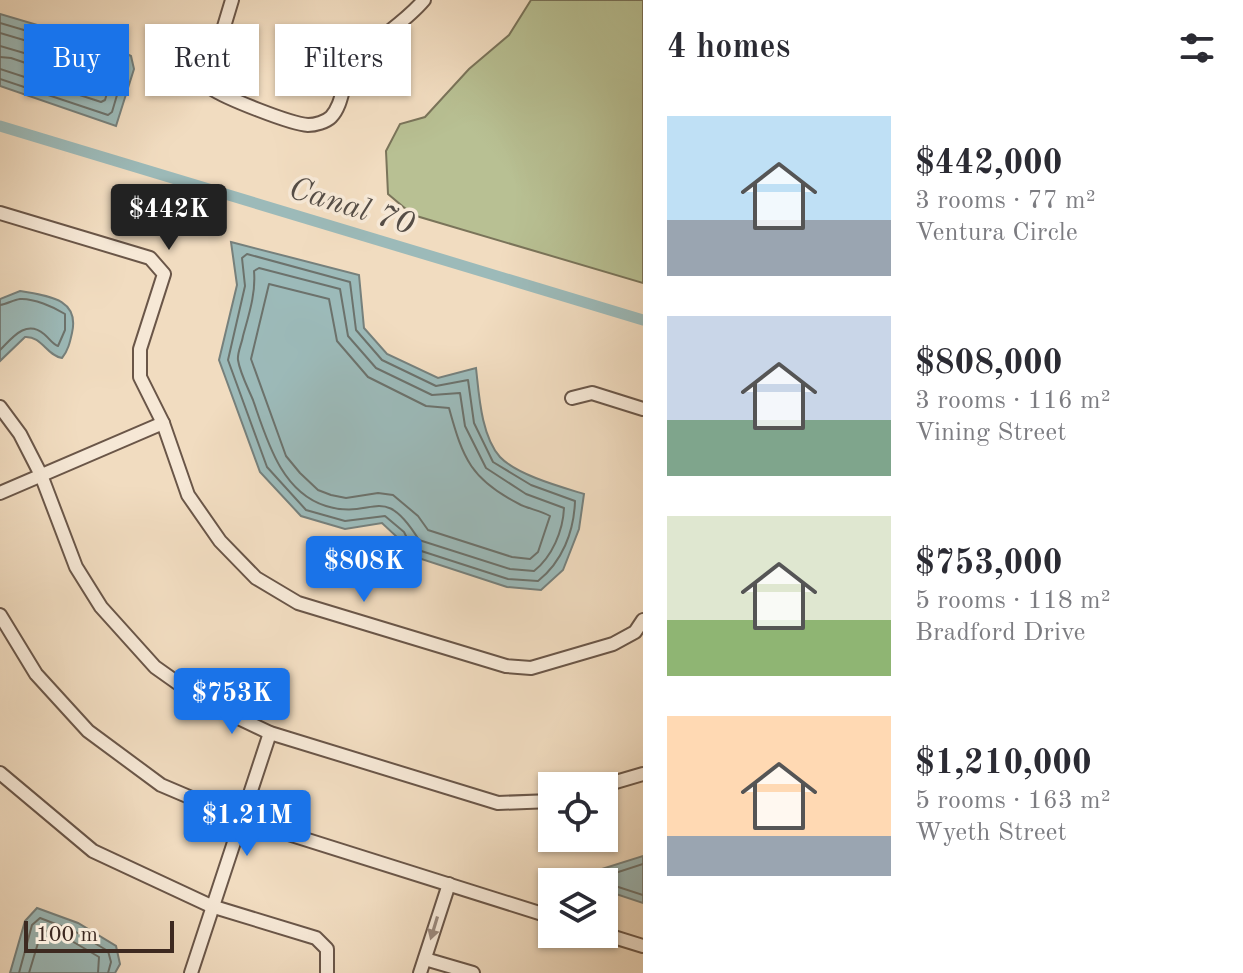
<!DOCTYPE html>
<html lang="en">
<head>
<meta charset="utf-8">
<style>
	body { margin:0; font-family:"Old Standard TT",serif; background:#f7f7f7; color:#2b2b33; height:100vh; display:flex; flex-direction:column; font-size:30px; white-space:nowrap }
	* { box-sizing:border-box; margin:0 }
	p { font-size:26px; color:#7c7c81 }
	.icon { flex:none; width:44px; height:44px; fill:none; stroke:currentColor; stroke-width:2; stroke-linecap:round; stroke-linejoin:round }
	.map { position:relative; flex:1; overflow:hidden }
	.side { display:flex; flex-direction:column; background:#fff; width:600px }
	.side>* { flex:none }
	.hud { position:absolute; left:24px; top:24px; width:498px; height:72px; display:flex; gap:16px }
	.tools { position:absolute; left:538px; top:772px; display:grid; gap:16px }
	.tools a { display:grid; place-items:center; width:80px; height:80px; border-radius:0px; background:#fff; box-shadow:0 2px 6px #0004; font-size:40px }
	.scale { position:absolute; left:24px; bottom:20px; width:150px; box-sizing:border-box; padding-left:8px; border:4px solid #3d2920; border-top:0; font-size:22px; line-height:28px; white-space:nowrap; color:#3d2920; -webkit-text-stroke:6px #f6e8d6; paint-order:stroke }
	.price { position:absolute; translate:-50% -68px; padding:0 18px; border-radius:8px; background:#1a73e8; color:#fff; font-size:26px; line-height:52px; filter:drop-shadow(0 2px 4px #0008) }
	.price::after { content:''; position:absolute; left:50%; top:48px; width:24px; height:18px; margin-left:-12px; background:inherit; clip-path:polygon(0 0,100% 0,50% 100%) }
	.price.active { background:#222; color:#fff }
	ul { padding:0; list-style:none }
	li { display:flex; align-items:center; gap:24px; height:200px; padding:0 24px }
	li span { display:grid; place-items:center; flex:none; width:224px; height:160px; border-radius:0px; color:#555 }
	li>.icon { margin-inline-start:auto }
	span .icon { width:96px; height:96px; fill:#fffc; stroke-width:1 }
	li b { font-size:34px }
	h2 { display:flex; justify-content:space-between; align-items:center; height:96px; padding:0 24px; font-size:34px }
	.pill { padding:0 28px; border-radius:0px; background:#fff; box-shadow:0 2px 6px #0004; font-size:28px; line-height:72px }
	.pill.active { background:#1a73e8; color:#fff }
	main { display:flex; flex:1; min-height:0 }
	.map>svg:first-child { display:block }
	.green { fill:#b8c093; stroke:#7a745a; stroke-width:2 }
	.water { fill:#9cbab9; stroke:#76807c; stroke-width:2 }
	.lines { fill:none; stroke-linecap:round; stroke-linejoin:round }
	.shore { stroke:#6c726c; stroke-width:2 }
	.canal { stroke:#9cbab9; stroke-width:11 }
	.minor-casing { stroke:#6a5648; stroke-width:16 }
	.minor { stroke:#f6e8d6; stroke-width:12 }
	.oneway { fill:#9a887b }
	.labels { text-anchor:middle; stroke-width:7; stroke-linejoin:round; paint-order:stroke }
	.water-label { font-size:32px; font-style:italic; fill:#554d46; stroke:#f6e8d6 }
</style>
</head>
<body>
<main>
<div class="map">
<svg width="643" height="973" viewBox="0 0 643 973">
	<rect width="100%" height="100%" fill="#f1dcc0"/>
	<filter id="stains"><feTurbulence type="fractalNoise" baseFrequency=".0025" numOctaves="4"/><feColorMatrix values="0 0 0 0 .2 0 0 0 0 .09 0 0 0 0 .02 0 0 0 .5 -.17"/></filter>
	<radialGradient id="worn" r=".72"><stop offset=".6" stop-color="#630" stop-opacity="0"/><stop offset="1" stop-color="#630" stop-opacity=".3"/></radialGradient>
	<polygon class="green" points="531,0 643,0 643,283 413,215 388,194 386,151 400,124 425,117 469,69 509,35"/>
	<g class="water">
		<polygon points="0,14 115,48 131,56 134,69 116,126 0,86"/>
		<path d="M231 242 359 275 364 328 387 354 438 378 476 368C479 394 481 436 500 457 517 475 561 487 584 494L579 529 563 570 541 590 507 587 406 554 397 537 382 523 345 529 301 516 260 472 219 360 237 285Z"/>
		<path d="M20 291C47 296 80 298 72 333 70 342 68 351 62 358 46 355 42 336 25 337L0 361V299Z"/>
		<polygon points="643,856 643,903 604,890 604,882 580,882 570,879"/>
		<polygon points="37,908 78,923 116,946 120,964 115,973 10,973 25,921"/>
	</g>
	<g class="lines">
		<g class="shore">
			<polyline points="0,23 112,56 123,61 125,68 112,112 108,115 0,79"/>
			<polyline points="0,33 108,65 114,70 105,100 101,102 0,69"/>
			<polyline points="0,46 96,74 99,79 97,85 93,86 11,58 0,57"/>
			<path d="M247 254 350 282 356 330 382 360 436 386 468 380 474 423 493 462 531 485 575 501C574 532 562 562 538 581L508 579 412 548 404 532 385 516 345 521 306 510 267 467 228 360 245 286 242 258Z"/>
			<path d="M259 268 340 289 348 336 376 368 432 395 460 393 465 426 486 468 526 494 564 508C563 531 552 557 534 571L510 569 419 540C382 480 374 521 326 506 281 492 267 440 253 400 248 388 240 373 238 360 237 353 242 343 243 336 249 314 256 293 254 271Z"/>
			<path d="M269 284 329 299 337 341 368 377 426 406 449 408C463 459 471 480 521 505 530 509 541 511 550 516L538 552 530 559 512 557 428 530 418 516 393 495 378 493 346 498 331 495 318 490 300 473 286 456 251 359Z"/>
			<path d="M0 305C7 304 13 300 20 299 33 298 54 307 65 314V330L58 346C52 344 50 339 44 334 26 319 12 338 0 350"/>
			<polyline points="643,864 606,876 604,879 606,883 643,895"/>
			<polyline points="19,973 32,925 40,918 74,931 108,951 111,962 108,973"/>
			<polyline points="29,973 41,933 44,930 70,940 99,957 98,973"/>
		</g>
		<polyline class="canal" points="0,126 643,320"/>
		<g class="minor-casing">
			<g id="minor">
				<path d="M232 0 210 73 211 88C225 98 291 124 308 125 315 125 326 122 331 117 345 102 341 78 355 62 376 38 404 24 424 0"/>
				<polyline points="0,213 150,258 164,274 140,349 140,377 163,423 188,495 220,541 256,578 298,603 506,666 531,668 613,644 635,632 643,620"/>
				<polyline points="572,398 592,393 643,409"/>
				<polyline points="0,407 20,434 41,475 76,567 101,607 155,667 203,701 270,733 498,803 552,801"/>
				<polyline points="0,493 163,423"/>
				<polyline points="0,615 36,674 88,731 161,785 241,819 552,917"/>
				<polyline points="0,773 93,851 211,906 316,938 327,949 327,973"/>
				<polyline points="602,786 643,774"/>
				<polyline points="604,934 643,946"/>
				<polyline points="425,959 473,973"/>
				<polyline points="191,973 270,733"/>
				<polyline points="420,973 449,884"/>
			</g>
		</g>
		<use href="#minor" class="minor"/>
	</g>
	<defs><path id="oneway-solid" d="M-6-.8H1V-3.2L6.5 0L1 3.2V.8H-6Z" transform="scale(2)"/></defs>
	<use class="oneway" href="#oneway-solid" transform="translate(434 928) rotate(107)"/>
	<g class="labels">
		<g class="water-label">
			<text transform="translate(352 205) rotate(17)" y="11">Canal 70</text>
		</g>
	</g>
	<rect width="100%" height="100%" filter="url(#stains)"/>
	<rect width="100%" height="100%" fill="url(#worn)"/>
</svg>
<div class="tools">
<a><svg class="icon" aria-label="locate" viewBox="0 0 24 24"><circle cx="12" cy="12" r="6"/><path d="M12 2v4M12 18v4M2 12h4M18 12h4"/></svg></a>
<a><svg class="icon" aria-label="layers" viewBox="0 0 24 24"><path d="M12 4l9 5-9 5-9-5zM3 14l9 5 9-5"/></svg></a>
</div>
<div class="scale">100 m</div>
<b class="price active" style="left:169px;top:252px">$442K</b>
<b class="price" style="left:364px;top:604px">$808K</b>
<b class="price" style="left:232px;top:736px">$753K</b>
<b class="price" style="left:247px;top:858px">$1.21M</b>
<div class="hud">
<a class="pill active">Buy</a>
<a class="pill">Rent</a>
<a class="pill">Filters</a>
</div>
</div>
<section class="side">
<h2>4 homes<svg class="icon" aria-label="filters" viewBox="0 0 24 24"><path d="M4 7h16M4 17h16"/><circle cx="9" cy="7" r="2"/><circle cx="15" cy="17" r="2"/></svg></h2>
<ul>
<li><span style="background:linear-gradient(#bfe0f5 65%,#9aa5b1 0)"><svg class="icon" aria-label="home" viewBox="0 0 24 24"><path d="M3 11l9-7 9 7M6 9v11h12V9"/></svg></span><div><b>$442,000</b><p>3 rooms · 77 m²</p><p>Ventura Circle</p></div></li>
<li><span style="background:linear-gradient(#c9d6e8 65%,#7fa58c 0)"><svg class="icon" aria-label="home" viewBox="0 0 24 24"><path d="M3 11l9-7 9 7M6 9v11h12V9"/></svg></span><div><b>$808,000</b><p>3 rooms · 116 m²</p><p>Vining Street</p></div></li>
<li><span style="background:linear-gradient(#dfe7d0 65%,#8fb573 0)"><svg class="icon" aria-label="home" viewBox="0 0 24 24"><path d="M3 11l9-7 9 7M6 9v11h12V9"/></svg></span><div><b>$753,000</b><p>5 rooms · 118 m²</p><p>Bradford Drive</p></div></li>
<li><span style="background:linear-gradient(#ffd9b3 75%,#9aa5b1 0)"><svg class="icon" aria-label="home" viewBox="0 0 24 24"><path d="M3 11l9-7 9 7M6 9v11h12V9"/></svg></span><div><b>$1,210,000</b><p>5 rooms · 163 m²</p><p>Wyeth Street</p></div></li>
</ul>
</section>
</main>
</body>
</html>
